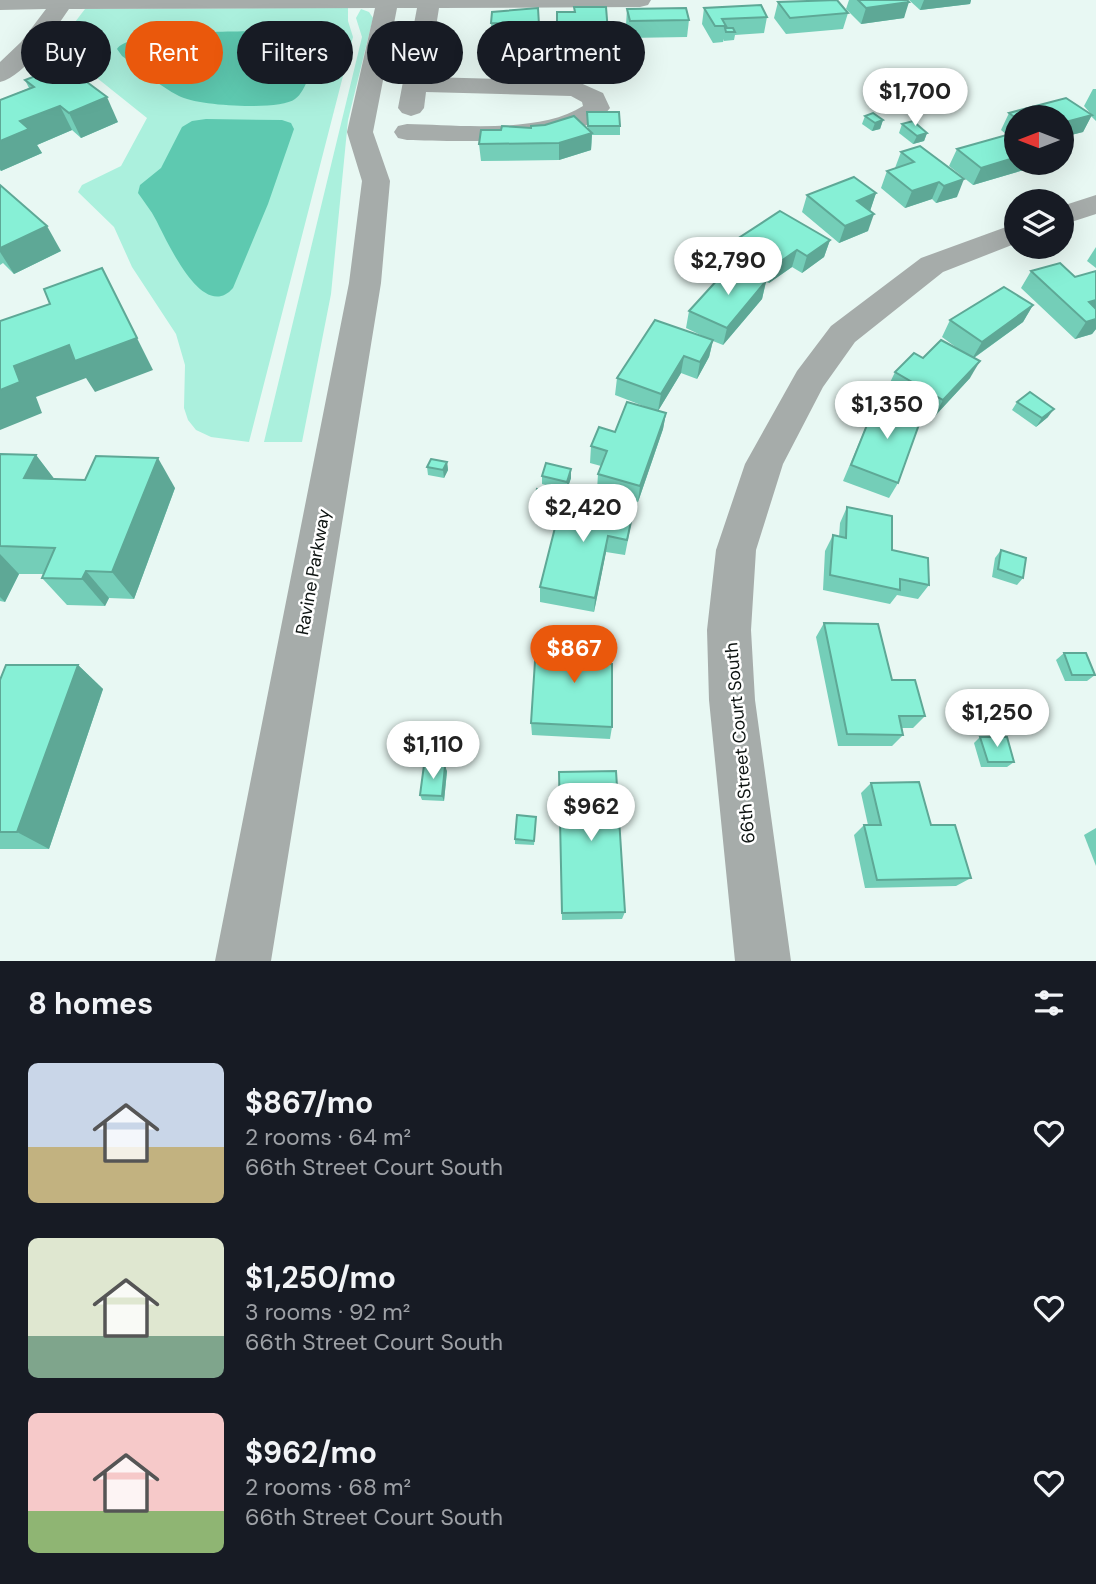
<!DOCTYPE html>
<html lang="en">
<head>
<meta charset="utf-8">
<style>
	body { margin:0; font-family:"DM Sans",sans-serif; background:#20242c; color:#f1f3f6; height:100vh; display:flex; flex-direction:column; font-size:26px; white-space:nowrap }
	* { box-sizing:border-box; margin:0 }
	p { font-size:23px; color:#9ea1a6 }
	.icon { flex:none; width:38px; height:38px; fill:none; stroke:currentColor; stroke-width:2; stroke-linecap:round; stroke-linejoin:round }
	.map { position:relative; height:961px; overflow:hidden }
	.details { display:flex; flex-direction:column; background:#171b24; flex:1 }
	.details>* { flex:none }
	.hud { position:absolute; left:21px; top:21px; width:700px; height:63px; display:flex; gap:14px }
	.needle { width:46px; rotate:270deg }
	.tools { position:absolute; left:1004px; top:105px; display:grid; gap:14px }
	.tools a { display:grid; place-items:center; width:70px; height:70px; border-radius:50%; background:#171b24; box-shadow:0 7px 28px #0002; font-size:35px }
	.price { position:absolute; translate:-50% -60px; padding:0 16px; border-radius:24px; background:#fff; color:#222; font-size:23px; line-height:46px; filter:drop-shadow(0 2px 4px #0008) }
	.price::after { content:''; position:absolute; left:50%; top:42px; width:21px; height:16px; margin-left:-10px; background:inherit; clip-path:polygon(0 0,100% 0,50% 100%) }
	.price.on { background:#ea580c; color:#fff }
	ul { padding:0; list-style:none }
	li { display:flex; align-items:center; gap:21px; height:175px; padding:0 28px }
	li span { display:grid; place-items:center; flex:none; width:196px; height:140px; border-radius:10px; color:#555 }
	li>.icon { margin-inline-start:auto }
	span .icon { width:84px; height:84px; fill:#fffc; stroke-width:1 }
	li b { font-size:30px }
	h2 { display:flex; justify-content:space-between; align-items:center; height:84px; padding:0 28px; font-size:30px }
	.chip { padding:0 24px; border-radius:32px; background:#171b24; box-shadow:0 7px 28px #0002; font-size:24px; line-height:63px }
	.chip.on { background:#ea580c; color:#fff }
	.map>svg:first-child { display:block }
	.green { fill:#abf0dd }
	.water { fill:#5ec9b0 }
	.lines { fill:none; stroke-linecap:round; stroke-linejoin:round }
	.minor { fill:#a6acaa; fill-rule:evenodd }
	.wall { fill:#74ceb8 }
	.shaded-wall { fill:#5ea896 }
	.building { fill:#87f0d6; stroke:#5ea896; stroke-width:2 }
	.labels { text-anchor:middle; stroke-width:5; stroke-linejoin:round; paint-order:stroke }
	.street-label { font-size:18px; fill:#0c1210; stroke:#fff }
</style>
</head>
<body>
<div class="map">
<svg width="1096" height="961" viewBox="0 0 1096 961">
	<rect width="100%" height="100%" fill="#e8f8f3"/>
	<g class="green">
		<polygon points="348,8 348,21 353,37 249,442 211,437 196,430 188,420 184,408 185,365 176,334 132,267 114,227 78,192 82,185 121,166 147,118 82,66 67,59 49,56 85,9"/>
		<polygon points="361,9 369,12 373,18 348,120 331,294 302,442 264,442 362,37 356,18"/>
	</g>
	<g class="water">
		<path d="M277 31C293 32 310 34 315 50 313 63 307 91 295 99 279 111 197 106 179 96 159 86 141 69 122 56L117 49C129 29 250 32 277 31Z"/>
		<path d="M206 119 282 120 291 123 294 129 268 204 233 288C203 323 167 241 156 220 151 210 144 202 138 193L140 185 161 168 182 127 192 121Z"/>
	</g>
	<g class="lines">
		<g class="minor">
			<path d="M0 0H651L648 5 640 7 439 8 428 77 576 81 603 93 610 108C582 148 453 141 407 140L398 138 394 132 398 126 407 124C457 125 540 134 583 106L582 102 571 96 426 92 424 108 420 113 411 116 402 113 398 108 417 8H397L373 132 390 181 381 283 271 961H215L349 283 362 181 347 132 375 8 69 9C54 30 26 76 0 82V62L21 42 46 9 0 10Z"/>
			<polygon points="1096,195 1096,214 1062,225 1062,206"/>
			<polygon points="1017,223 1017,243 943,272 855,342 823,387 783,464 756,550 751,630 755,700 791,961 735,961 709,700 707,630 716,550 745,464 797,371 831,326 921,258"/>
		</g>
	</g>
	<g class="wall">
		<polygon points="849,0 907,0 904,18 861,24 846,9"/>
		<polygon points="909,0 971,0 970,4 920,10"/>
		<polygon points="778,2 848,13 843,29 786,34 774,18"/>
		<polygon points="538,8 539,42 492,39 491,23"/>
		<polygon points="704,8 767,17 764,33 735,35 734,40 724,41 724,39 723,42 713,43 702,24"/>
		<polygon points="627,9 689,20 687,37 628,38 626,25"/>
		<polygon points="557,12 608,32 607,49 579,49 579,42 575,42 575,39 557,39"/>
		<polygon points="555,40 566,41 566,55 555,55"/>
		<polygon points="580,67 596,73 596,81 580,81"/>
		<polygon points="25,80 118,122 81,138 72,130 37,145 42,153 1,171 0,170 0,100 29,88"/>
		<polygon points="1093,89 1096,89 1096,121 1091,116 1083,132 1067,136 1062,145 1062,117 1017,117 1017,163 1027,169 973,185 949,166 957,149 1007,135 1001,130 1009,113 1090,113 1084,106"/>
		<polygon points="587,112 620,126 620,135 592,135 591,150 559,160 481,161 479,144 501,130 531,128 588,128"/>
		<polygon points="865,116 883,120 880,129 872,131 862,124"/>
		<polygon points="902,124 927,133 924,141 913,144 899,133"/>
		<polygon points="901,152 957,197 936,203 932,199 905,208 881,188 887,171 895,168"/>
		<polygon points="0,185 61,251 14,274 3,263 0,265"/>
		<polygon points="876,193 870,211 868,231 839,243 802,212 807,195"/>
		<polygon points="830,240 824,257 802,273 792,267 769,283 766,282 762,299 723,345 713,341 709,357 697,379 681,373 658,411 666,413 663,429 638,502 597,490 598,474 601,466 590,463 591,446 615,432 654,410 615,395 617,378 709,339 686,328 689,311 765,281 730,259 734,241"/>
		<polygon points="1096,247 1096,268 1087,261"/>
		<polygon points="1031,271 1075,277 1096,271 1096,329 1092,334 1075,339 1021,288"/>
		<polygon points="1033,305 1023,322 974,358 970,378 934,417 887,389 895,372 923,358 961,351 942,337 950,320"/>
		<polygon points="877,400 898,483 889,498 843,481"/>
		<polygon points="1017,402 1048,417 1036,427 1012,410"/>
		<polygon points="0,454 36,455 54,479 175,488 134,599 109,598 105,606 67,605 42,578 43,574 19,574 5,602 0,601"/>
		<polygon points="447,462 448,470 444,478 428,475 427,467"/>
		<polygon points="571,469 571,478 567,490 542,484 542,476"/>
		<polygon points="563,496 631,524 625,555 606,552 594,612 540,602 540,587"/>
		<polygon points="546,499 542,514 533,513 533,505"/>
		<polygon points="847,507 929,585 918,599 897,595 890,604 823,590 825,551 833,535 839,537 840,523"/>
		<polygon points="1001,550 1023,578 1017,585 992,577 995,558"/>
		<polygon points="824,623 892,680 925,716 913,728 902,728 903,735 892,746 838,746 816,637"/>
		<polygon points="1064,653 1095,675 1087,681 1065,681 1056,660"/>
		<polygon points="556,661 599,663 612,727 610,739 532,735 531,723"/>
		<polygon points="78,665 103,689 49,849 0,849 0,680"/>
		<polygon points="980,737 1014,762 1007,767 981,767 974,743"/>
		<polygon points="447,771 444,801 422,800 420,795"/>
		<polygon points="559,772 625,912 622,919 562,920"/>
		<polygon points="871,783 931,825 971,878 956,886 865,888 854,835 864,825 868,825 861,793"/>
		<polygon points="536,822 534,845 515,844 515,839"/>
		<polygon points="1096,828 1096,866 1084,835"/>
	</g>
	<g class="shaded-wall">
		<polygon points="924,0 971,0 970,4 920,10"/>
		<polygon points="909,2 904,18 861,24 866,8"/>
		<polygon points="107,97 118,122 81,138 69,113"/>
		<polygon points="60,106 72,130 37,145 42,153 1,171 0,169 0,141 20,121"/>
		<polygon points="1092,115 1083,132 1067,136 1062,145 1062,123"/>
		<polygon points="883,120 880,129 872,131 875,123"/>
		<polygon points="592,133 591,150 559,160 559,143"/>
		<polygon points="927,133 924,141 913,144 917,136"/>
		<polygon points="1017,157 1017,163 1030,163 1027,169 973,185 981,168"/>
		<polygon points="964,179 957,197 936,203 944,186"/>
		<polygon points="939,182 932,199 905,208 912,191"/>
		<polygon points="876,193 870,211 857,201"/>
		<polygon points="874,214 868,231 839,243 845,226"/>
		<polygon points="47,226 61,251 14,274 0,252 0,248"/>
		<polygon points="830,240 824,257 802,273 807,256"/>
		<polygon points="797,250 792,267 769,283 774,266"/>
		<polygon points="102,268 153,370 95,392 86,378 36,397 42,413 0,430 0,390 14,366"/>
		<polygon points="766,281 762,299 723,345 727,328"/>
		<polygon points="1096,300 1096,314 1089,302"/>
		<polygon points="1033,305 1023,322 972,359 982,342"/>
		<polygon points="1096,319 1096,329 1092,334 1075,339 1086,322"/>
		<polygon points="713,340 709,357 697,379 700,362"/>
		<polygon points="684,356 681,373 658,411 661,394"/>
		<polygon points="980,361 970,378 934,417 943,400"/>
		<polygon points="1054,409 1048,417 1036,427 1042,418"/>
		<polygon points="666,413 663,429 638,502 640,486"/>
		<polygon points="36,455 59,485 24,478"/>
		<polygon points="158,458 175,488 134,599 112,572"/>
		<polygon points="447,462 448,470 444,478 443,470"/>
		<polygon points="571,469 571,478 567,490 567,482"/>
		<polygon points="546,491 546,499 542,514 542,506"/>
		<polygon points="608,536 606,552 594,612 595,598"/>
		<polygon points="0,554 19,574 5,602 0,597"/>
		<polygon points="86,571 109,598 105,606 82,579"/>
		<polygon points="78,665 103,689 49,849 17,832"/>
		<polygon points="445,766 447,771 444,801 442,796"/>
	</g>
	<g class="building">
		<polygon points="837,0 848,13 790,18 778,2"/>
		<polygon points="858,0 907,0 909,2 866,8"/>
		<polygon points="761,5 767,17 722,19 726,26 715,26 704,8"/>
		<polygon points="574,7 606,7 608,32 580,32 580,25 575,25 575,23 557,23 557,12 575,12"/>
		<polygon points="538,8 539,25 491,23 492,12"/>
		<polygon points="686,8 689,20 630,21 627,9"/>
		<polygon points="725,28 733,28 735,32 726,32"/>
		<polygon points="555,40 566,41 566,47 555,47"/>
		<polygon points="64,65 107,97 69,113 60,106 20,121 29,129 0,141 0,100 34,87 25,80"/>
		<rect x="580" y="67" width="16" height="6"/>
		<polygon points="1066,98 1092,115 1062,123 1062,117 1017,117 1017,119 1009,113"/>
		<polygon points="587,112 619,112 620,126 588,126"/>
		<polygon points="873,113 883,120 875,123 865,116"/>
		<polygon points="574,116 592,133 559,143 479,144 481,130 501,130 502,126 531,128 531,126 545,125"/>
		<polygon points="913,121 927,133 917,136 902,124"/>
		<polygon points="1062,128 1069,132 1062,134"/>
		<polygon points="1010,134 1017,138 1017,157 981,168 957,149"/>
		<polygon points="920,146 964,179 944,186 939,182 912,191 887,171 914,162 901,152"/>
		<polygon points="854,177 876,193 857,201 874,214 845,226 807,195"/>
		<polygon points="0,185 47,226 0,248"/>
		<polygon points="780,211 830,240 807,256 797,250 774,266 734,241"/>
		<polygon points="1060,263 1075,277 1096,271 1096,300 1089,302 1096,309 1096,319 1086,322 1031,271"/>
		<polygon points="730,266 766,281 727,328 689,311"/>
		<polygon points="102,268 137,338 75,361 69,345 14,366 20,382 0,390 0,321 50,304 44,289"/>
		<polygon points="1004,287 1033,305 982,342 950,320"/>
		<polygon points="655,320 713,340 700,362 684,356 661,394 617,378"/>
		<polygon points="941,340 980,361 943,400 895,372 914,353 923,358"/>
		<polygon points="1030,392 1054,409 1042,418 1017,402"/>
		<polygon points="877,400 922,416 898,483 851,465"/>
		<polygon points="627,402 666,413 640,486 598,474 607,451 591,446 599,427 615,432"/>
		<polygon points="0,454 36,455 24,478 85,480 96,456 158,458 112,572 86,571 82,579 42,578 55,548 0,546"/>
		<polygon points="431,459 447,462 443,470 427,467"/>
		<polygon points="546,463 571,469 567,482 542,476"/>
		<polygon points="537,489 546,491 542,506 533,505"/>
		<polygon points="563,496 634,508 627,540 608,536 595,598 540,587"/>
		<polygon points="847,507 892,516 892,550 928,558 929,585 900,579 900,590 830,575 833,535 846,538"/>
		<polygon points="1001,550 1026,558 1023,578 998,569"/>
		<polygon points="824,623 878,624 892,680 915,680 925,716 899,716 903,735 847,734"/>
		<polygon points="557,632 599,634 599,663 612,664 612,727 531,723 535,661 556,661"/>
		<polygon points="1064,653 1086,653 1095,675 1072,675"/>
		<polygon points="6,665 78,665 17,832 0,832 0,680"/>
		<polygon points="980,737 1007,737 1014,762 988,762"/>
		<polygon points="424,765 445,766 442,796 420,795"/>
		<polygon points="616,771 625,912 562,913 559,772"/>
		<polygon points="919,782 931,825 955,825 971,878 877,880 864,825 881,825 871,783"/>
		<polygon points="517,815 536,817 534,841 515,839"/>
	</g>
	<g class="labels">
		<g class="street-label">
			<text transform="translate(313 572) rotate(-80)" y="6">Ravine Parkway</text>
			<text transform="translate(740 743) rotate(-95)" y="6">66th Street Court South</text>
		</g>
	</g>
</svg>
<div class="tools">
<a><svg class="needle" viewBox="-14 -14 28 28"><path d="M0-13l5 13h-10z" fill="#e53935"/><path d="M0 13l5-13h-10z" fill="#9ea1a6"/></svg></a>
<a><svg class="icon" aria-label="layers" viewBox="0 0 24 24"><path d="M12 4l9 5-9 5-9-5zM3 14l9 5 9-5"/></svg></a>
</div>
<b class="price" style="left:915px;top:128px">$1,700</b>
<b class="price" style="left:728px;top:297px">$2,790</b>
<b class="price" style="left:887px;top:441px">$1,350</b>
<b class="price" style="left:583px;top:544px">$2,420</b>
<b class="price on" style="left:574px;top:685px">$867</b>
<b class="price" style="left:997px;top:749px">$1,250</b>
<b class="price" style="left:433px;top:781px">$1,110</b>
<b class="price" style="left:591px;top:843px">$962</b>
<div class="hud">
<a class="chip">Buy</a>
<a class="chip on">Rent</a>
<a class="chip">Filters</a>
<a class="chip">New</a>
<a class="chip">Apartment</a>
</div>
</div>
<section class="details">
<h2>8 homes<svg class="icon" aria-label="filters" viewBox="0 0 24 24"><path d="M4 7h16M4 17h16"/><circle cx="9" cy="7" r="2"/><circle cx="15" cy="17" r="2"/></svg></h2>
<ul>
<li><span style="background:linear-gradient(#c9d6e8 60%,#c2b280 0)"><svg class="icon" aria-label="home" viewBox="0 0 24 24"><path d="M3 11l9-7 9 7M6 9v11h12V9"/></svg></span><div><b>$867/mo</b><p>2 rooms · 64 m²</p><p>66th Street Court South</p></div><svg class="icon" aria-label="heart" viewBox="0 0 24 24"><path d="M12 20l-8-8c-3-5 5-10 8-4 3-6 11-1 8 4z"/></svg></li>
<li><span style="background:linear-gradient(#dfe7d0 70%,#7fa58c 0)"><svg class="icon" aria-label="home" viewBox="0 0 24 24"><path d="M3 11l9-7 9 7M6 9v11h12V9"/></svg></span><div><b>$1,250/mo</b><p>3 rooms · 92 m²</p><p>66th Street Court South</p></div><svg class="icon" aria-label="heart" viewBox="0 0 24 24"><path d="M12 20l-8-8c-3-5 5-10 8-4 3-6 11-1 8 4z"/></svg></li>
<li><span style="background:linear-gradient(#f6c9c9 70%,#8fb573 0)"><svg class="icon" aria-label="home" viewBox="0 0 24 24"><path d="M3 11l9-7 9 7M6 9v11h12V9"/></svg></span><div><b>$962/mo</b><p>2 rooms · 68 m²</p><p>66th Street Court South</p></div><svg class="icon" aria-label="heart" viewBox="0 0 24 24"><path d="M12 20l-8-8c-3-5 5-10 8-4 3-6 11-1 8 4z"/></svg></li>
</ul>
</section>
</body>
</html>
